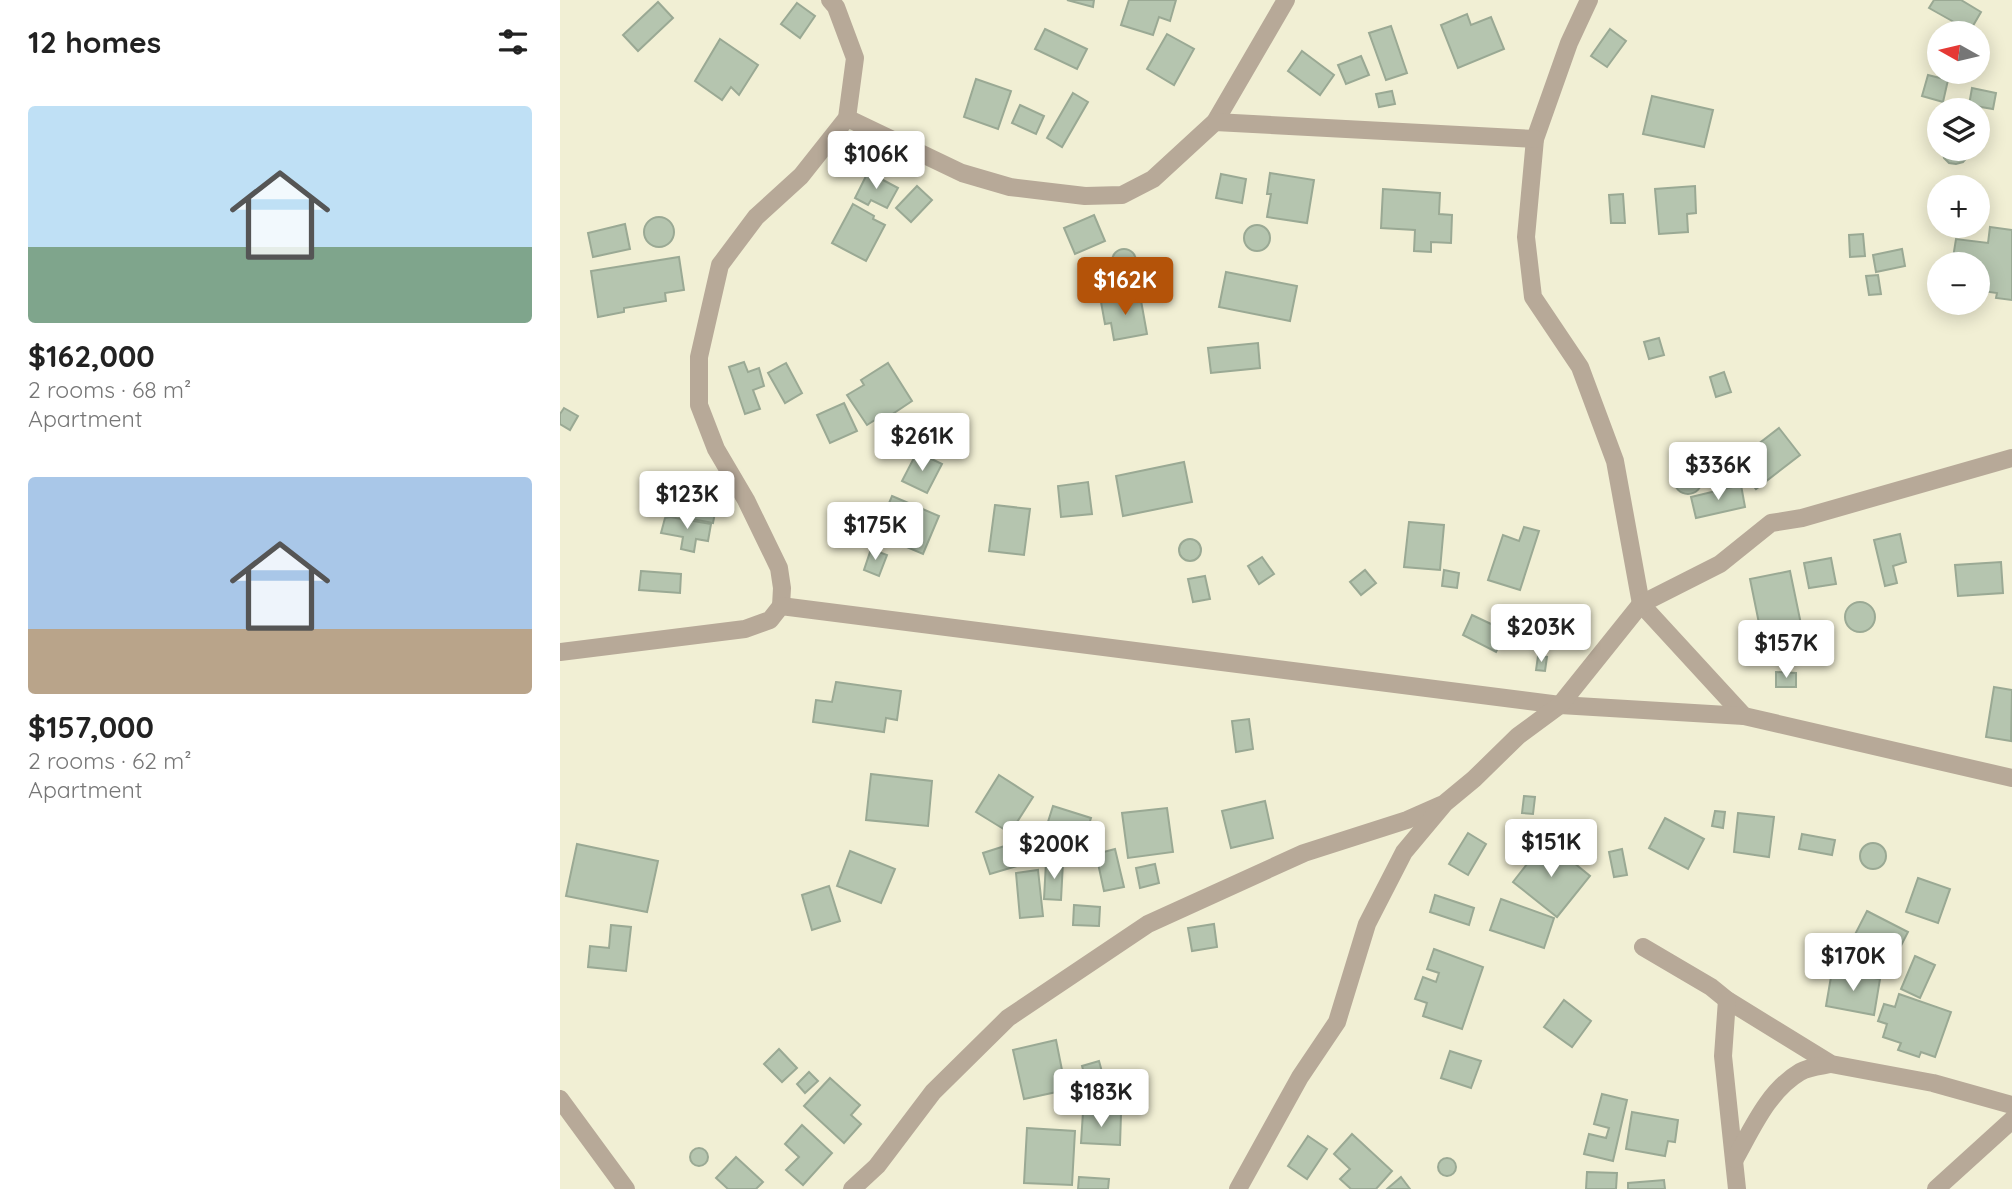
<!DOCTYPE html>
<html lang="en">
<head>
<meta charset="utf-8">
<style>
	body { margin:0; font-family:Quicksand,sans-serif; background:#f6f6f6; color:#222; height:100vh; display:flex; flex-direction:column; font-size:26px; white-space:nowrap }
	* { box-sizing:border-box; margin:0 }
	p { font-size:23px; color:#767676 }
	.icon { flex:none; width:38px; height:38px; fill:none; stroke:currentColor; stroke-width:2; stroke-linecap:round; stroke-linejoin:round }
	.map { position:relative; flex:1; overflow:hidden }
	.details { display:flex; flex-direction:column; background:#fff; width:560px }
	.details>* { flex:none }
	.needle { width:46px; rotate:278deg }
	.fabs { position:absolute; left:1367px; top:21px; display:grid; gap:14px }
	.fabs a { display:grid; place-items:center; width:63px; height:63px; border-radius:50%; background:#fff; box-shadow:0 4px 18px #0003; font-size:35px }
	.price { position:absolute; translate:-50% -60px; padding:0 16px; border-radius:7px; background:#fff; color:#222; font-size:23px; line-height:46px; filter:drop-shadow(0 2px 4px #0008) }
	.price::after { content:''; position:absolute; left:50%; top:42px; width:21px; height:16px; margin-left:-10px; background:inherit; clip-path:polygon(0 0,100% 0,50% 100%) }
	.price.current { background:#b45309; color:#fff }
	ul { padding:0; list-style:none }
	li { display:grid; align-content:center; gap:14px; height:371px; padding:0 28px }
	li span { display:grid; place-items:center; height:217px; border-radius:7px; color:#555 }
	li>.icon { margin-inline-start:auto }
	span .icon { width:126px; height:126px; fill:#fffc; stroke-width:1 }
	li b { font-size:30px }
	h2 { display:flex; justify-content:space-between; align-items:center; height:84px; padding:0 28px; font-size:30px }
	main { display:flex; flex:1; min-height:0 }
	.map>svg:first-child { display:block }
	.building { fill:#b5c5af; stroke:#9aa994; stroke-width:2 }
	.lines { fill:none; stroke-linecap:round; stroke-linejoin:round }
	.minor { stroke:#b7a998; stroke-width:18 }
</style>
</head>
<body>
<main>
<section class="details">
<h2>12 homes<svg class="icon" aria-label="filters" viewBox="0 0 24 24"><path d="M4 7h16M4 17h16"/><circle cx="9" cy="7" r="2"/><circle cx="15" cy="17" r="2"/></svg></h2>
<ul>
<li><span style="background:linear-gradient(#bfe0f5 65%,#7fa58c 0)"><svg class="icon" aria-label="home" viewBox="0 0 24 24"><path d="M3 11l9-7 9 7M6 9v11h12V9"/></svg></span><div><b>$162,000</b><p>2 rooms · 68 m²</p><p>Apartment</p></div></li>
<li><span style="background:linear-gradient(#a9c7e8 70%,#b9a48a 0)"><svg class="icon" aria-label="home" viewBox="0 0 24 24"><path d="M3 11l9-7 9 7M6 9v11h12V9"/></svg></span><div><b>$157,000</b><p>2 rooms · 62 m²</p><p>Apartment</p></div></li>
</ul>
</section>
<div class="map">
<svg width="1452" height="1189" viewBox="0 0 1452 1189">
	<rect width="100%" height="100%" fill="#f1efd4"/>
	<g class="building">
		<polygon points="507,0 534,0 533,7"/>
		<polygon points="569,0 616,0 610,21 599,17 593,35 561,25"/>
		<polygon points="1374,0 1401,0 1421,12 1410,31 1369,8"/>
		<polygon points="98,2 113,18 78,51 63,35"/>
		<polygon points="237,3 255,16 240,38 221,24"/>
		<polygon points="907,14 911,25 931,17 944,49 898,68 881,25"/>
		<polygon points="831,26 847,73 826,80 809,33"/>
		<polygon points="485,29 527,49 517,69 475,49"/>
		<polygon points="1050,29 1066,41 1047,67 1031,56"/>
		<polygon points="607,34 634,49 614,85 587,69"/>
		<polygon points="160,39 198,65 179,95 171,87 162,100 135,81"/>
		<polygon points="742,51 774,75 760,95 728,71"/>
		<polygon points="801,56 809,75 786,84 778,65"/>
		<polygon points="1368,75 1388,80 1383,102 1362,96"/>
		<polygon points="416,79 451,91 438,129 404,117"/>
		<polygon points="1412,88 1436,93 1433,109 1409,105"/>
		<polygon points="832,91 835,104 819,107 816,94"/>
		<polygon points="513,93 528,102 502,147 487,138"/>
		<polygon points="1092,96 1153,110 1144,147 1083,134"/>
		<polygon points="460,105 484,116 476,134 452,123"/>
		<polygon points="1382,149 1409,149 1408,156 1403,162 1396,164 1389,163 1384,158"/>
		<polygon points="308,172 338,188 327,208 311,200 308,205 295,198"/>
		<polygon points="710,173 754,180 747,223 707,217 711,194 707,194"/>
		<polygon points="661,174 686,179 682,203 656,198"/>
		<polygon points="357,186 372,200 351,222 336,208"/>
		<polygon points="1135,186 1136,213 1127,214 1128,232 1099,234 1095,189"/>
		<polygon points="823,189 880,193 879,214 892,215 891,243 871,242 871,252 854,251 855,230 821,228"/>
		<polygon points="1063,194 1065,223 1051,223 1049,195"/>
		<polygon points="293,204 314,216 313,219 325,225 306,261 272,243"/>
		<polygon points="534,215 545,241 515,254 504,228"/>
		<circle cx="99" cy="232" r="15"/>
		<polygon points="65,224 70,249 33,257 28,233"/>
		<circle cx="697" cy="238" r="13"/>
		<polygon points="1430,227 1452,230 1452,300 1436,298 1437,293 1422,291 1423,280 1418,279 1418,264 1392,264 1396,239 1428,243"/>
		<polygon points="1303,234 1305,256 1290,257 1289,235"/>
		<polygon points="1342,249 1345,266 1316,272 1313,255"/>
		<circle cx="564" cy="261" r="12"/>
		<polygon points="119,257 124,290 105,293 106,301 64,308 64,312 38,317 31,271"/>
		<polygon points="666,272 737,286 730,321 659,307"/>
		<polygon points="1318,275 1321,294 1309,295 1306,276"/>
		<polygon points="580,295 587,334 554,340 551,323 545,324 541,302"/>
		<polygon points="1099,338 1104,355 1089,359 1084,342"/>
		<polygon points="698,343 700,368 651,373 648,348"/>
		<polygon points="184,362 188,372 199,368 204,386 193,390 200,409 185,414 169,367"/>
		<polygon points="226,363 242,393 225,403 208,373"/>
		<polygon points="328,363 352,401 325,419 323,415 307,425 287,395 304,385 301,380"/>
		<polygon points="1164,372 1171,392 1156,397 1150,377"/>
		<polygon points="284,403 297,431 270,443 257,415"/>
		<polygon points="4,408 18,416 10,430 0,424 0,414"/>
		<polygon points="1219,428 1240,455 1196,489 1175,462"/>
		<polygon points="357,452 382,464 367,493 342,481"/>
		<polygon points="624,462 632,502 563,516 556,476"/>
		<circle cx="1128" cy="480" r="14"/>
		<polygon points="528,482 532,514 501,517 498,486"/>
		<polygon points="1181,485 1185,507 1136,518 1131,497"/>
		<polygon points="115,490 158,497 153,523 111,515"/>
		<polygon points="332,496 379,516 363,554 316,534"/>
		<polygon points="435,505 470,509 464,555 429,551"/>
		<polygon points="110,517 151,524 148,541 136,539 134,552 121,549 123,537 101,533 105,518"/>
		<polygon points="849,522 884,525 880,570 844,567"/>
		<polygon points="964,527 979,531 960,590 928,580 943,535 959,541"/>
		<polygon points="1340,534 1346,562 1333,566 1337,583 1325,586 1314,540"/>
		<circle cx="630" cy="550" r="11"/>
		<polygon points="311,549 327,555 319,576 304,570"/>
		<polygon points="702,557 714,574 699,584 688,566"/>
		<polygon points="1271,558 1276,584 1249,588 1244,563"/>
		<polygon points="1441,562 1443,593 1398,596 1395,565"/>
		<polygon points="805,570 816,583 801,595 790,582"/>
		<polygon points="884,570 899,573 897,588 882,586"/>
		<polygon points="81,571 121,574 120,593 79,590"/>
		<polygon points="1230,571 1242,629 1202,638 1190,579"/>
		<polygon points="645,576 650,599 633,602 628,579"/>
		<circle cx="1300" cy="617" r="15"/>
		<polygon points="912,615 946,631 936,652 903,635"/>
		<polygon points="978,656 987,657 985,671 976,670"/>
		<polygon points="1216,672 1236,673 1236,687 1216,687"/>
		<polygon points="276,682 341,691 337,720 326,718 324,732 253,722 256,700 272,702"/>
		<polygon points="1434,687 1452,690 1451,741 1426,737"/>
		<polygon points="689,719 693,749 676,752 672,721"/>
		<polygon points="311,774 372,781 368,826 306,820"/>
		<polygon points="439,775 473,797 450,833 416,812"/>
		<polygon points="964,796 975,797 973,814 962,813"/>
		<polygon points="705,801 713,838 671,848 662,811"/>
		<polygon points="493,806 531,818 518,859 480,847"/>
		<polygon points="607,808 613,852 568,858 562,813"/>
		<polygon points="1155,811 1165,812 1163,828 1152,826"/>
		<polygon points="1178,813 1214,817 1209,857 1174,852"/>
		<polygon points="1105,818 1144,839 1128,869 1089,848"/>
		<polygon points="908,833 926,844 908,875 889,864"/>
		<polygon points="1242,834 1275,840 1272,855 1239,849"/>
		<polygon points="986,840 1030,876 997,917 953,882"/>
		<polygon points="454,843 460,865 430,874 423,853"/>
		<circle cx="1313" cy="856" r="13"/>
		<polygon points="17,844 98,861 87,912 6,896"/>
		<polygon points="555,849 564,887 544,891 536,854"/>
		<polygon points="1062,849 1067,875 1054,877 1049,852"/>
		<polygon points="290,851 335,869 321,903 277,886"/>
		<polygon points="486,862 503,862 501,900 484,899"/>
		<polygon points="595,864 599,883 580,888 576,868"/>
		<polygon points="478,870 483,916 460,918 456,873"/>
		<polygon points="1358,878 1390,889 1378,923 1346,912"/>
		<polygon points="269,886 280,921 252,930 242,895"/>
		<polygon points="875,895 914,908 909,925 870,912"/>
		<polygon points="941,899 994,918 984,948 930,930"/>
		<polygon points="514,905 540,907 539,926 513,925"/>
		<polygon points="1307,911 1348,932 1328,971 1287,950"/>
		<polygon points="654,924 657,947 632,951 628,928"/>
		<polygon points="51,925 71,927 66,971 28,967 30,946 49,948"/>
		<polygon points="874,949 923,967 902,1029 863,1016 867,1003 855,999 863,977 876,982 879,973 867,969"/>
		<polygon points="1355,956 1375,965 1360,998 1341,989"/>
		<polygon points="1272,971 1320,979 1314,1015 1266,1006"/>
		<polygon points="1339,994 1391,1012 1375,1057 1361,1052 1359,1057 1338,1050 1341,1043 1323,1037 1327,1024 1318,1021 1324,1004 1335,1007"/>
		<polygon points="1004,1000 1031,1021 1012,1047 984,1027"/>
		<polygon points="496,1040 506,1090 464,1099 453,1050"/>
		<polygon points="219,1049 237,1068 222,1082 204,1064"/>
		<polygon points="890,1051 921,1061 911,1088 881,1078"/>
		<polygon points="539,1061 544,1079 527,1084 522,1066"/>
		<polygon points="249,1072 258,1081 245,1093 237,1084"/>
		<polygon points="270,1078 300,1105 291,1115 301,1124 284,1143 244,1106"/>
		<polygon points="1042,1094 1067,1100 1053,1161 1024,1154 1029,1134 1046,1138 1049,1128 1034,1124"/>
		<polygon points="523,1112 561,1114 560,1145 521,1143"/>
		<polygon points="1072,1112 1118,1120 1115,1142 1108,1141 1105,1156 1066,1149"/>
		<polygon points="242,1125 272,1153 243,1185 226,1170 239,1157 225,1144"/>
		<polygon points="467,1128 515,1131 512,1185 464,1183"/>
		<polygon points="792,1134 832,1171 816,1189 791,1189 780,1179 790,1169 774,1154"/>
		<polygon points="748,1136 767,1149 747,1179 728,1166"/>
		<circle cx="139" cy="1157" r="9"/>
		<polygon points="176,1157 203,1182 196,1189 168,1189 156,1178"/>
		<circle cx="887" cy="1167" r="9"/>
		<polygon points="1027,1172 1057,1173 1056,1189 1026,1189"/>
		<polygon points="519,1177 549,1179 548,1189 518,1189"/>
		<polygon points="841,1177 850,1189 827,1189"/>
		<polygon points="1104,1180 1105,1189 1068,1189 1068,1183"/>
	</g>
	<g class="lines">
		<g class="minor">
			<polyline points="1029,0 1009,43 975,139 966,237 973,297 1020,367 1055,461 1081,604 1184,716"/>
			<polyline points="287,118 402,173 450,187 525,196 562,195 593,179 655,122 726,0"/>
			<polyline points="655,122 975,139"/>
			<polyline points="221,606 222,588 219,568 186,500 156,449 139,405 139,357 160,265 196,217 241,176 287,118 295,58 276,7 270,0"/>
			<polyline points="0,652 185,629 210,620 221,606 1000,705 1184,716 1452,778"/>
			<polyline points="1083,947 1151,987 1167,1000 1271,1064 1373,1083 1452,1105"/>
			<polyline points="1167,1000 1163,1056 1177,1189"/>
			<polyline points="0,1099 66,1189"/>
			<path d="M1175 1159C1192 1129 1208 1091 1240 1072 1248 1067 1261 1066 1271 1064"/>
			<polyline points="292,1189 317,1166 373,1092 448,1018 588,924 744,853 847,820 881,805"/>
			<polyline points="678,1189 740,1077 777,1022 807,924 844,852 885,803 914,779 958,736 1000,705 1081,604 1160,564 1211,523 1242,518 1452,458"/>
			<polyline points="1376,1189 1452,1120"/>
		</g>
	</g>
</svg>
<div class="fabs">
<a><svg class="needle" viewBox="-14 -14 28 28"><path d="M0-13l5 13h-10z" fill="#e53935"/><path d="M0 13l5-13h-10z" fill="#767676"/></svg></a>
<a><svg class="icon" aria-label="layers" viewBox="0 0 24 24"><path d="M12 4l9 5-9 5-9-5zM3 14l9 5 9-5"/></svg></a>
<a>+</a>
<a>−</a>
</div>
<b class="price" style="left:316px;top:191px">$106K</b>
<b class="price current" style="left:565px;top:317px">$162K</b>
<b class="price" style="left:362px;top:473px">$261K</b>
<b class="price" style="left:1158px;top:502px">$336K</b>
<b class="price" style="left:127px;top:531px">$123K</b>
<b class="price" style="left:315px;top:562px">$175K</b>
<b class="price" style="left:981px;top:664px">$203K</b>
<b class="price" style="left:1226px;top:680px">$157K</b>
<b class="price" style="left:991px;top:879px">$151K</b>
<b class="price" style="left:494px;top:881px">$200K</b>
<b class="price" style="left:1293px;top:993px">$170K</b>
<b class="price" style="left:541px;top:1129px">$183K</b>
</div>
</main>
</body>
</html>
